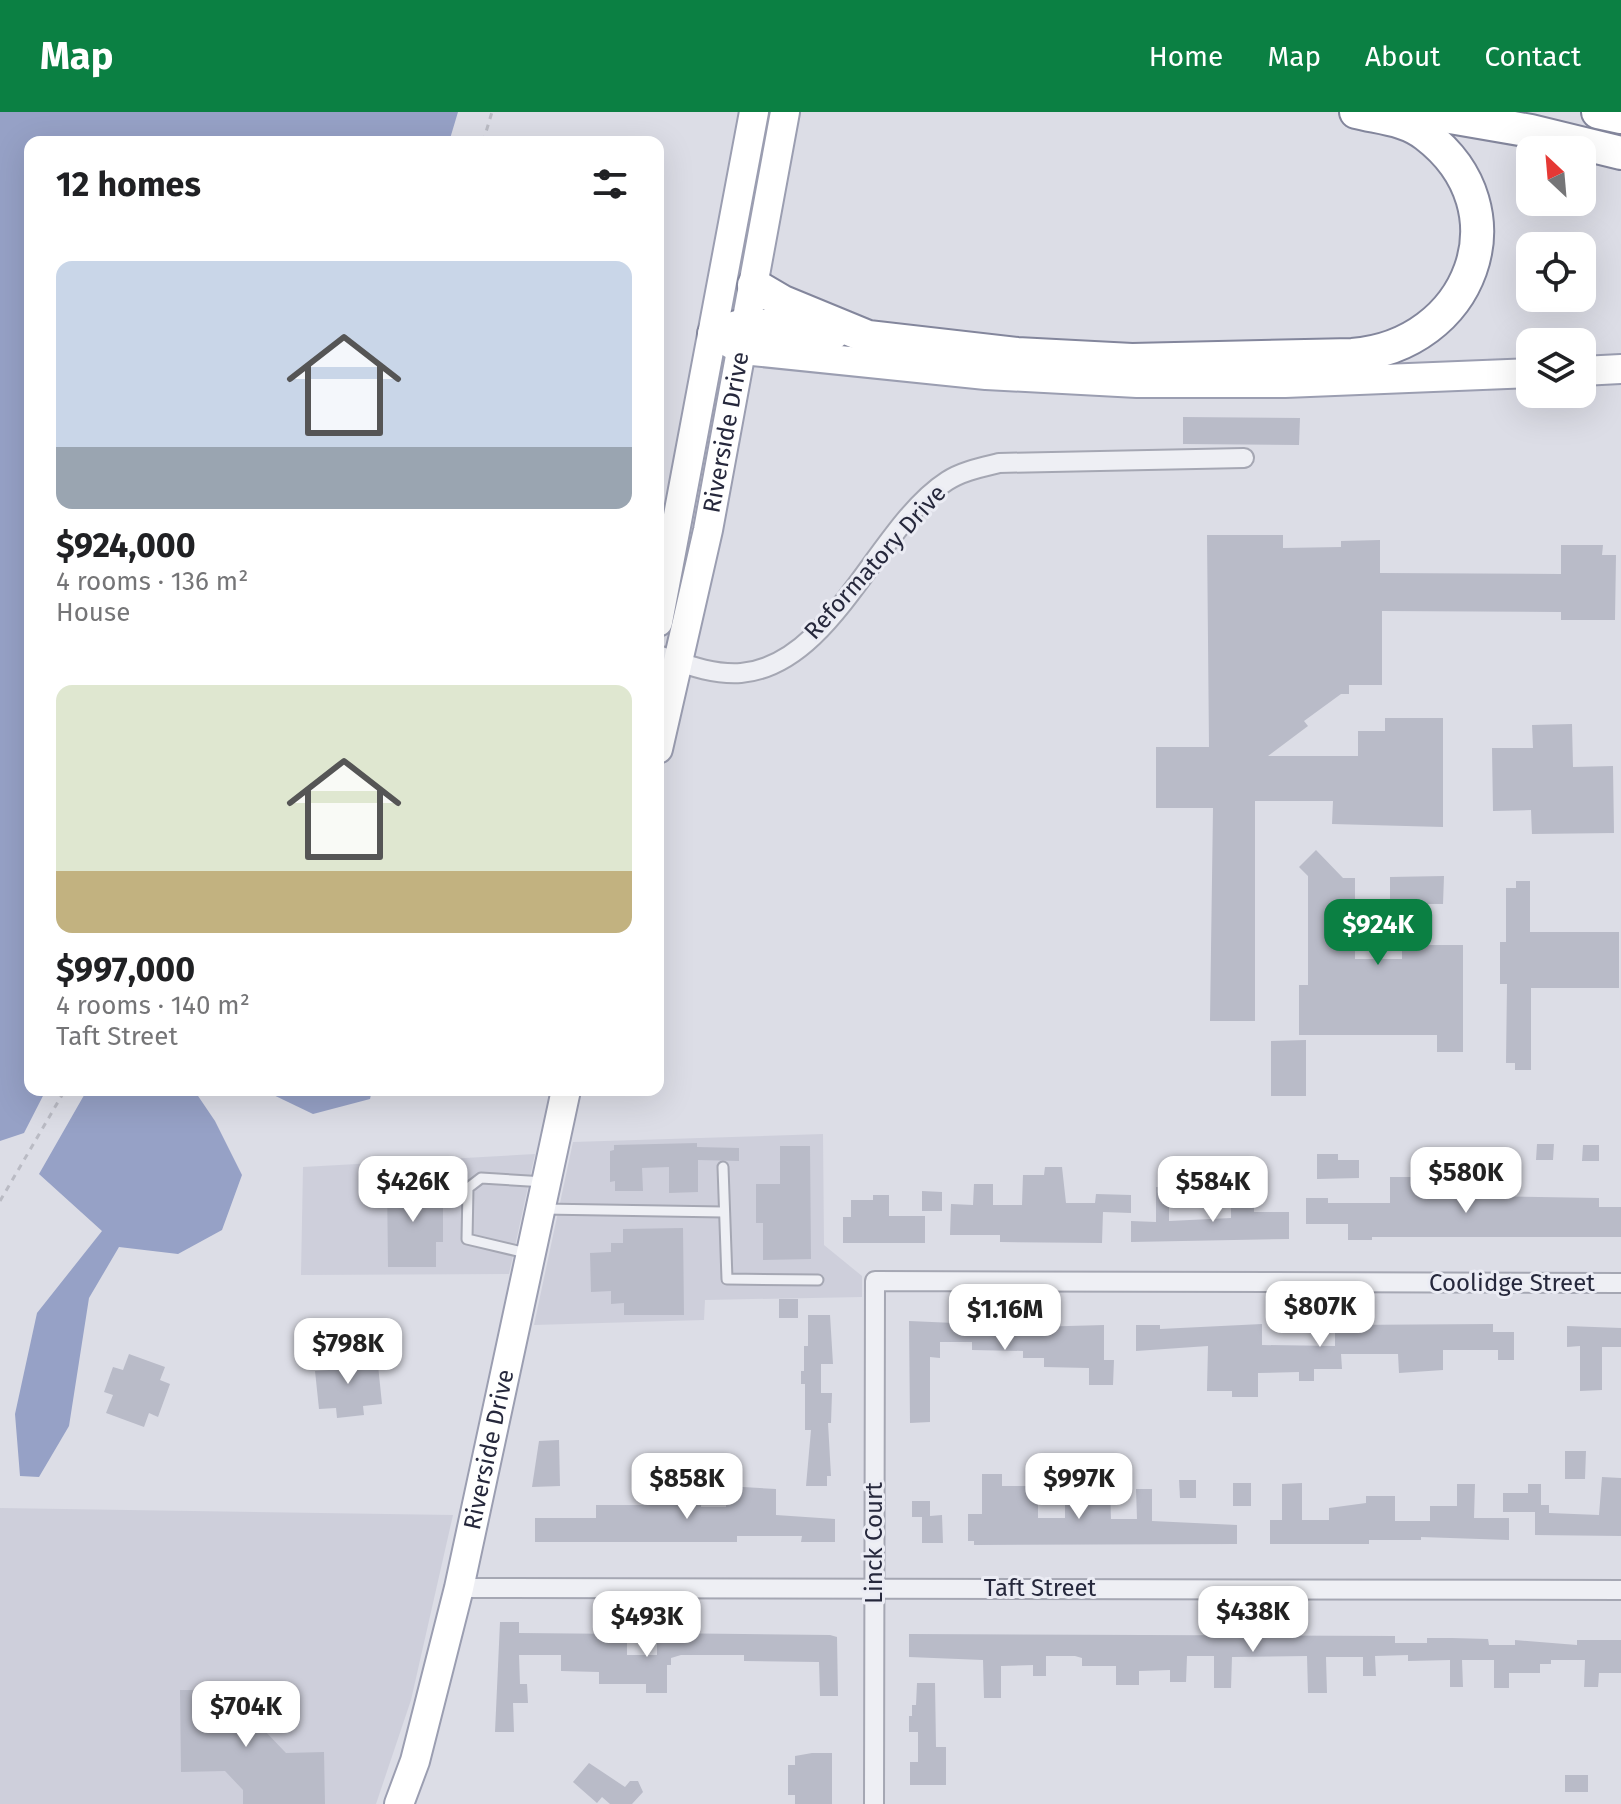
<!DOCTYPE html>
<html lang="en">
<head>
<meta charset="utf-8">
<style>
	body { margin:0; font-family:"Fira Sans",sans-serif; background:#f2f2f2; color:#202124; height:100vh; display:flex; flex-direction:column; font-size:30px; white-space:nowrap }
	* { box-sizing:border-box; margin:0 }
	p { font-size:26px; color:#757577 }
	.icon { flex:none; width:44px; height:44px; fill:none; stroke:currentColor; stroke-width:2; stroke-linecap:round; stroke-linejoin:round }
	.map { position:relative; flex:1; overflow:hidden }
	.details { position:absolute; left:24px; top:24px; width:640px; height:960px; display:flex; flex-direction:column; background:#fff; border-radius:16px; box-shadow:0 8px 32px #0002 }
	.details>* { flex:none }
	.needle { width:52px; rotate:334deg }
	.buttons { position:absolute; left:1516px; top:24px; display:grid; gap:16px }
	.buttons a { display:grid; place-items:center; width:80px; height:80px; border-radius:16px; background:#fff; box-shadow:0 8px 32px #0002; font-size:40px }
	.price { position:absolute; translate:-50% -68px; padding:0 18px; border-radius:16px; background:#fff; color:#222; font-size:26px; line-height:52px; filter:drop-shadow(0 2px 4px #0008) }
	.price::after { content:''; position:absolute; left:50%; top:48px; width:24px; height:18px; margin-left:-12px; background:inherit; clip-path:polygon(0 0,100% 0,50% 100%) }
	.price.active { background:#0b8043; color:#fff }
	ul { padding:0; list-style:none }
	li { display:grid; align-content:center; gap:16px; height:424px; padding:0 32px }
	li span { display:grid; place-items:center; height:248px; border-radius:16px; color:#555 }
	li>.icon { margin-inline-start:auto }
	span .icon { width:144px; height:144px; fill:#fffc; stroke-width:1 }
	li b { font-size:34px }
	h2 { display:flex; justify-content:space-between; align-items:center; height:96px; padding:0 32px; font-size:34px }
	header { display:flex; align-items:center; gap:48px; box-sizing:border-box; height:112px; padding:0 40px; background:#0b8043; color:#fff }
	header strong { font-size:38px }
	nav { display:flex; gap:44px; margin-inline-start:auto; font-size:28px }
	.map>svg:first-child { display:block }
	.built { fill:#cecfdb }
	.water { fill:#96a1c6 }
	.building { fill:#b9bbc8 }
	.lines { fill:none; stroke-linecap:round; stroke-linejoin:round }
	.service-casing { stroke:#a5a7b3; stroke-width:13 }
	.minor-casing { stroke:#a5a7b3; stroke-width:22 }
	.primary-casing { stroke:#9b9eb1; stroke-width:32 }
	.motorway-casing { stroke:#83869c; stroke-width:36 }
	.path { stroke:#babbc4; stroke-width:3; stroke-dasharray:6 6; stroke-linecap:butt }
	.service { stroke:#eeeff4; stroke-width:9 }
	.minor { stroke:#eeeff4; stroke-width:18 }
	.primary { stroke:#fff; stroke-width:28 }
	.motorway { stroke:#fff; stroke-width:32 }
	.labels { text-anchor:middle; stroke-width:6; stroke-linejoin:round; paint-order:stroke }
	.street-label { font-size:24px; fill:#26283c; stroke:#ebecf4 }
</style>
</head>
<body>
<header>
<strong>Map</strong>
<nav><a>Home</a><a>Map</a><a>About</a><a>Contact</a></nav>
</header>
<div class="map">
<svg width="1621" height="1692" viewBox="0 0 1621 1692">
	<rect width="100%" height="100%" fill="#dcdde6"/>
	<g class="built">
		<polygon points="823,1022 824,1133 862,1164 862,1185 705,1188 704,1208 534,1213 573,1030"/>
		<polygon points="535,1042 509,1162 301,1163 303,1055"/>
		<polygon points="0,1396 453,1403 411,1588 376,1692 0,1692"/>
	</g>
	<g class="water">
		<polygon points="0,0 458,0 449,30 30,30 30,978 46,978 24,1021 0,1029"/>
		<polygon points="87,978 194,978 215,1009 242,1063 222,1118 178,1142 119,1135 89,1186 69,1314 39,1365 20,1364 15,1302 37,1201 102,1119 39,1062"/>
		<polygon points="263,978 372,978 370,987 313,1002"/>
	</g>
	<g class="building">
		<polygon points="1183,305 1300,306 1299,333 1183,332"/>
		<polygon points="1207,423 1283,423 1283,436 1341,435 1341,429 1380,428 1380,461 1561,462 1561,433 1603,433 1602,443 1616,443 1615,508 1561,508 1561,500 1382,499 1382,573 1349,573 1349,582 1341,582 1304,609 1308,614 1268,644 1358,644 1358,619 1385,619 1385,606 1443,606 1443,715 1332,712 1333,689 1255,689 1255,909 1210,909 1213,696 1156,696 1156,635 1209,635"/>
		<polygon points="1572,612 1573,655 1613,654 1614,721 1532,722 1531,698 1493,699 1492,636 1533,636 1532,613"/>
		<polygon points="1316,738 1343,766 1355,766 1355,847 1402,847 1402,833 1414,833 1414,793 1390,794 1390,765 1444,764 1443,792 1426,792 1427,833 1463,833 1463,940 1437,940 1437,923 1299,923 1299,873 1308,873 1308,764 1299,755"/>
		<polygon points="1516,769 1530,769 1530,820 1619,820 1619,876 1531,876 1531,958 1515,958 1515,951 1506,951 1507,872 1500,872 1500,830 1506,830 1506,776 1516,776"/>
		<polygon points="1306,928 1306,984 1271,984 1271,929"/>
		<polygon points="697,1031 697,1035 739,1036 739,1049 698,1048 698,1080 669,1081 669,1055 642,1056 643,1079 615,1079 615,1069 610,1070 610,1039 614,1038 614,1033"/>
		<polygon points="1537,1032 1554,1032 1553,1048 1536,1048"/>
		<polygon points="1583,1033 1599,1033 1599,1049 1582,1049"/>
		<polygon points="780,1034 810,1034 811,1147 763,1148 763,1111 756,1111 756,1072 780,1072"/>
		<polygon points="1317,1042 1338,1042 1338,1048 1359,1048 1359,1066 1317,1067"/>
		<polygon points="1045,1055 1062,1055 1066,1091 1095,1091 1096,1082 1131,1083 1131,1101 1103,1100 1102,1131 1000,1130 1000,1123 950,1123 951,1092 973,1093 974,1072 993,1072 993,1093 1022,1093 1023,1063 1044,1063"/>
		<polygon points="1390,1065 1411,1065 1411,1076 1437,1075 1437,1068 1451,1068 1451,1074 1486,1074 1486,1084 1599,1086 1599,1095 1621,1095 1621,1125 1372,1125 1372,1128 1348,1128 1348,1112 1306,1112 1306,1086 1328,1086 1328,1091 1390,1091"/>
		<polygon points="435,1068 435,1094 443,1094 443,1130 436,1130 436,1155 388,1155 387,1069"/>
		<polygon points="1156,1075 1169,1075 1169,1109 1231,1106 1231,1083 1254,1083 1254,1100 1289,1100 1289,1127 1131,1130 1131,1109 1156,1110"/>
		<polygon points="922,1079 942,1080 942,1099 922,1099"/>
		<polygon points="873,1083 889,1083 889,1104 925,1104 925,1131 843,1131 843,1105 851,1105 851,1088 873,1088"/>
		<polygon points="683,1116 684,1203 624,1203 624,1191 611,1192 611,1179 591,1180 590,1141 611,1140 611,1131 623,1131 623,1117"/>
		<rect x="779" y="1187" width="19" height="19"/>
		<polygon points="808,1203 830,1203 833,1252 821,1252 821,1281 832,1281 831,1311 828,1311 831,1364 827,1364 827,1374 806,1374 811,1318 805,1318 805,1272 801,1272 801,1259 804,1259 804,1234 808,1234"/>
		<polygon points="909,1209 1000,1213 1000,1216 1104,1213 1104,1248 1114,1248 1113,1273 1089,1273 1089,1256 1044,1255 1044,1246 1023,1246 1023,1239 972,1238 972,1230 940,1230 940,1246 930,1245 930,1310 910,1311"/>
		<polygon points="1262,1212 1262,1233 1335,1234 1335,1216 1340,1213 1493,1212 1493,1220 1514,1220 1514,1248 1498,1248 1498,1238 1443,1238 1443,1258 1399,1261 1398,1242 1341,1242 1342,1257 1314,1257 1314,1269 1299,1269 1299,1260 1258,1261 1258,1285 1232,1285 1232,1279 1207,1279 1208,1234 1136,1239 1136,1213 1160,1213 1160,1217"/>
		<polygon points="1567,1214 1621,1216 1621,1235 1602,1235 1602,1278 1580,1279 1580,1234 1567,1235"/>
		<polygon points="129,1242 165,1255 160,1268 170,1272 158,1305 149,1301 144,1315 106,1301 113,1283 104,1280 113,1255 123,1258"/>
		<polygon points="363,1244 364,1254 378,1253 382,1292 363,1294 364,1303 337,1306 336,1296 319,1297 315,1259 329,1258 328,1247"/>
		<polygon points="559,1328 560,1374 532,1375 539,1329"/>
		<polygon points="1565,1339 1586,1339 1585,1367 1565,1367"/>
		<polygon points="982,1362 1002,1362 1002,1374 1038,1374 1038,1406 1065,1406 1065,1383 1095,1383 1095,1378 1110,1377 1111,1407 1137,1407 1136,1377 1152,1377 1152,1409 1237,1413 1237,1432 974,1433 974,1429 968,1429 968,1402 982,1402"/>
		<polygon points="1602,1365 1621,1366 1621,1424 1535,1423 1535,1400 1503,1400 1503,1381 1528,1381 1528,1372 1541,1372 1541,1393 1549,1393 1549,1401 1599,1403"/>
		<polygon points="1179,1368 1196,1368 1196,1386 1180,1386"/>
		<rect x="1233" y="1371" width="18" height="23"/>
		<polygon points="1302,1371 1302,1408 1329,1408 1329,1396 1366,1391 1366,1384 1395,1384 1395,1409 1430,1409 1430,1394 1457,1394 1457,1372 1475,1372 1474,1406 1509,1406 1509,1428 1421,1425 1421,1428 1369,1428 1369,1432 1270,1432 1270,1408 1282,1408 1282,1372"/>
		<polygon points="726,1374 776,1377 776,1403 835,1407 835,1430 801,1430 802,1424 737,1424 737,1430 535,1430 535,1406 596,1406 596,1393 648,1393 648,1379 679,1377 702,1377 701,1395 726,1395"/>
		<polygon points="912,1389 930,1389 930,1404 942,1403 943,1431 922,1431 922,1405 912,1405"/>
		<polygon points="500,1510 519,1510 519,1521 627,1522 627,1543 657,1543 657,1521 830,1523 837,1525 838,1584 820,1584 819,1550 744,1549 744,1543 681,1543 671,1546 671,1553 667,1553 667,1581 646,1581 646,1572 599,1572 599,1560 561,1559 561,1543 519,1543 520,1572 527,1572 528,1591 513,1591 514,1620 495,1620"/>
		<polygon points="909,1522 1395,1524 1395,1531 1427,1531 1427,1526 1452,1526 1488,1527 1489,1533 1515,1533 1515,1528 1577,1533 1577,1528 1621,1528 1621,1561 1599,1561 1598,1575 1584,1575 1585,1548 1551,1548 1551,1552 1540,1552 1540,1561 1509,1561 1509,1576 1494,1576 1494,1548 1462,1548 1463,1575 1450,1575 1450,1548 1408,1549 1408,1543 1375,1544 1376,1564 1363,1564 1363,1545 1326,1545 1327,1581 1308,1581 1307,1544 1232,1545 1231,1576 1214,1576 1214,1544 1187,1544 1186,1570 1170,1570 1170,1558 1139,1559 1139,1573 1116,1573 1116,1554 1082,1554 1082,1546 1075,1544 1046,1544 1046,1564 1033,1564 1033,1553 1001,1554 1001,1586 984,1586 983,1548 909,1545"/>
		<polygon points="917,1571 935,1571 936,1635 946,1635 946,1673 910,1673 910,1650 918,1650 918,1620 909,1620 909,1604 912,1604 912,1593 916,1593"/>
		<polygon points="180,1578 262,1578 263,1617 286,1641 324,1640 325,1692 243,1692 243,1678 225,1659 181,1660"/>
		<polygon points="812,1641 832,1641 832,1692 795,1692 795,1683 788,1683 788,1653 795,1653 795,1644"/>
		<polygon points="589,1651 625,1675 630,1669 638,1669 643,1680 632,1692 610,1692 602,1685 597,1691 573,1670"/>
		<rect x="1565" y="1663" width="23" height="17"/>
	</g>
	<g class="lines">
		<g class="service-casing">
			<g id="service">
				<polyline points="723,1055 727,1167 818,1168"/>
				<polyline points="543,1097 723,1100"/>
				<polyline points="526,1141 467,1127 468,1076 481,1066 545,1070"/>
			</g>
		</g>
		<g class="minor-casing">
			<g id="minor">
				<path d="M658 543C685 552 712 563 741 561 833 553 877 414 947 369 962 359 983 355 999 351L1244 346"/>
				<polyline points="459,1476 1621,1478"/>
				<polyline points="874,1692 875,1169 1621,1171"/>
			</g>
		</g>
		<g class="primary-casing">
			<g id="primary">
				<polyline points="714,222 742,238 986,263 1137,271 1285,271 1530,261"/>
				<polyline points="1582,259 1621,257"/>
				<polyline points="658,510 754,0"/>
				<path id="s1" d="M658 637 708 418 785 0"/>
				<path id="s2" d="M399 1692 415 1649 459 1476 566 978"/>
			</g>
		</g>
		<g class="motorway-casing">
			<g id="motorway">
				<polyline points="1421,0 1531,19 1621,41"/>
				<polyline points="1598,0 1621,5"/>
				<path d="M754 173 783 190 868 225 1017 242 1132 248 1352 243C1471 234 1524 98 1426 23 1406 7 1380 6 1356 0"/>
				<polyline points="714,222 747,212 833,221"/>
			</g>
		</g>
		<g class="path">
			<polyline points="483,30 492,0"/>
			<polyline points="0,1089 65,978"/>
		</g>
		<use href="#service" class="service"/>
		<use href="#minor" class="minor"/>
		<use href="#primary" class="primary"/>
		<use href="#motorway" class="motorway"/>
	</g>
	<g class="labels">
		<g class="street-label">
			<text dy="8" stroke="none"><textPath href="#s1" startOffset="324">Riverside Drive</textPath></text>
			<text transform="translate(875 450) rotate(-48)" y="8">Reformatory Drive</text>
			<text x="1512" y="1179">Coolidge Street</text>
			<text dy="8" stroke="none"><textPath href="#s2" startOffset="366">Riverside Drive</textPath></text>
			<text transform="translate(874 1431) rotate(-90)" y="8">Linck Court</text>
			<text x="1040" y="1484">Taft Street</text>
		</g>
	</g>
</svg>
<div class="buttons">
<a><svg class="needle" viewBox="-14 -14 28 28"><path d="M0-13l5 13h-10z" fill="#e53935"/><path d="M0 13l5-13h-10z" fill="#757577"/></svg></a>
<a><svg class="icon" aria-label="locate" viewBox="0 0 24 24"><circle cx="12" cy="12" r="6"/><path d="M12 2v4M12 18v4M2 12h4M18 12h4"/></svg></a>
<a><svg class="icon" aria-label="layers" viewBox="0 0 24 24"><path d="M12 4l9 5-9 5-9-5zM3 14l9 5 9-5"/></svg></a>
</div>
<b class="price active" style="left:1378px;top:855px">$924K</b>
<b class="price" style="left:1466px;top:1103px">$580K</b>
<b class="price" style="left:413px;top:1112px">$426K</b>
<b class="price" style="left:1213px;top:1112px">$584K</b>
<b class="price" style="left:1320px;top:1237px">$807K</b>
<b class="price" style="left:1005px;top:1240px">$1.16M</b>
<b class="price" style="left:348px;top:1274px">$798K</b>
<b class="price" style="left:687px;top:1409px">$858K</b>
<b class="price" style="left:1079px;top:1409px">$997K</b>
<b class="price" style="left:1253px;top:1542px">$438K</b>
<b class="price" style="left:647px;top:1547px">$493K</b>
<b class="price" style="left:246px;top:1637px">$704K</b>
<section class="details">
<h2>12 homes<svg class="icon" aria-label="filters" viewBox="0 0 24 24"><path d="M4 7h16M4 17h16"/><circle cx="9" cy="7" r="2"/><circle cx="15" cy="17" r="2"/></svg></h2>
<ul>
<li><span style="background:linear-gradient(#c9d6e8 75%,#9aa5b1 0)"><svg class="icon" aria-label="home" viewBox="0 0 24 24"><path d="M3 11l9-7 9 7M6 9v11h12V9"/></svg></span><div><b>$924,000</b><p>4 rooms · 136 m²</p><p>House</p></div></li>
<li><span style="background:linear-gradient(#dfe7d0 75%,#c2b280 0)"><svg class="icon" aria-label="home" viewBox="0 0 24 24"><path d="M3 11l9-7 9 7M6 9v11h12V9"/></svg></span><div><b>$997,000</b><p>4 rooms · 140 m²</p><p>Taft Street</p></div></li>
</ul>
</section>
</div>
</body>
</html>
